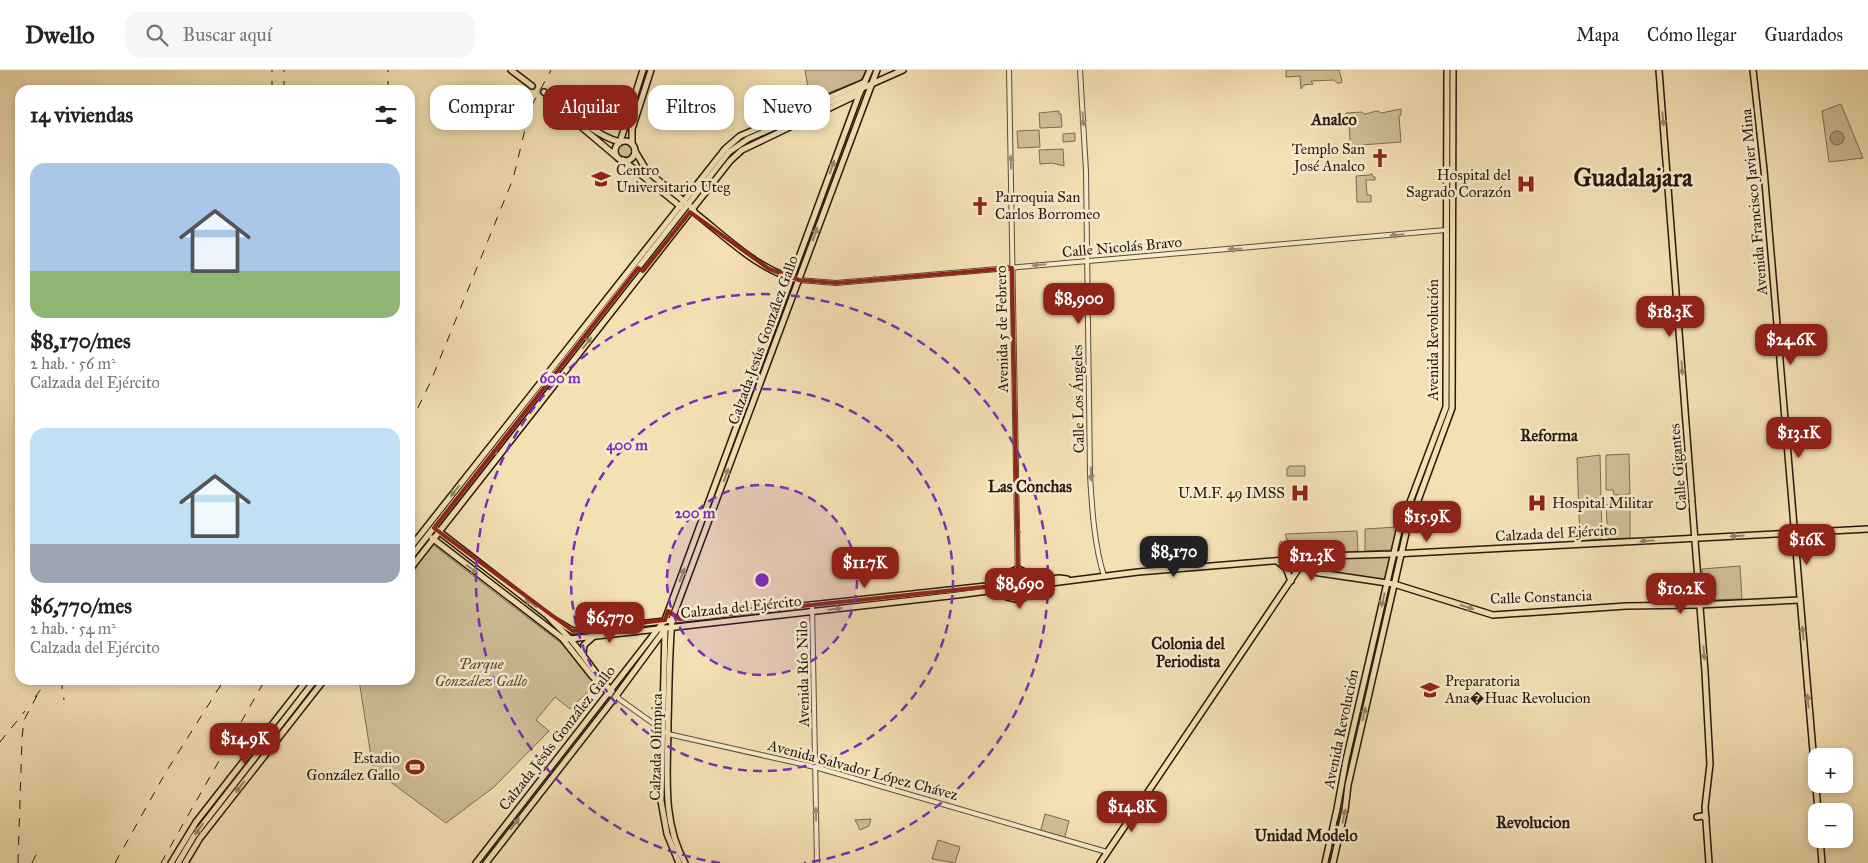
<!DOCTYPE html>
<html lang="es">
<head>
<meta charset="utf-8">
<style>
	body { margin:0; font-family:"IM FELL Great Primer",serif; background:#f6f6f6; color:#222; height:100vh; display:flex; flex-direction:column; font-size:19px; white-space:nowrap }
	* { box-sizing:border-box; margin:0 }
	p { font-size:16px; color:#767676 }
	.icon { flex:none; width:28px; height:28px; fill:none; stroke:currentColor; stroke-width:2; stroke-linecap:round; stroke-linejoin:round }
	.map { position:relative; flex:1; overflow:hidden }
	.side { position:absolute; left:15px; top:15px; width:400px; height:600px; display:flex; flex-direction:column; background:#fff; border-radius:15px; box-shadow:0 2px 8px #0003 }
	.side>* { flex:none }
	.top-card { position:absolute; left:430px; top:15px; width:475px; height:45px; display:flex; gap:10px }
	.fabs { position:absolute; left:1808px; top:678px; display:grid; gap:10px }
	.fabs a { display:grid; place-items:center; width:45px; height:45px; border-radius:10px; background:#fff; box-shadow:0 2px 8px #0003; font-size:25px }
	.price { position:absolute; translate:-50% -42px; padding:0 11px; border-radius:10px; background:#8f2418; color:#fff; font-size:16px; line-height:32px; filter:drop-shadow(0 1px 2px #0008) }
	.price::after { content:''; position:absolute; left:50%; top:30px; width:15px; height:11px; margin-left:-8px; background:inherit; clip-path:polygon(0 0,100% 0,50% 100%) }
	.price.selected { background:#222; color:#fff }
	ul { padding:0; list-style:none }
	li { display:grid; align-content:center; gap:10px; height:265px; padding:0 15px }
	li span { display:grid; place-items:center; height:155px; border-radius:15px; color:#555 }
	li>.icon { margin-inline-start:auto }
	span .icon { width:90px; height:90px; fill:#fffc; stroke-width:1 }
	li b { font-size:21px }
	h2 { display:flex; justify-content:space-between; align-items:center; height:60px; padding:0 15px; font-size:21px }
	.chip { padding:0 18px; border-radius:15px; background:#fff; box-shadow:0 2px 8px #0003; font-size:18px; line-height:45px }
	.chip.selected { background:#8f2418; color:#fff }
	header { display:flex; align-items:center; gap:30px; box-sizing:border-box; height:70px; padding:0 25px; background:#fff; border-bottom:1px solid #e0e0e0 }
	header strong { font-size:24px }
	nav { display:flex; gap:28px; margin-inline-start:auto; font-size:18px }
	.search { width:350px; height:45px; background:#f6f6f6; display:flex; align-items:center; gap:12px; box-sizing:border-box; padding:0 18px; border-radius:15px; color:#767676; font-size:19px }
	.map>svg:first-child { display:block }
	.green { fill:#d0be97; stroke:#7c6c52 }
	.water { fill:#ae9c7b; stroke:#78684f }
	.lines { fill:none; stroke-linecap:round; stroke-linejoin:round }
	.major-tunnel { stroke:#cab892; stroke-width:5; stroke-dasharray:5 2.5; stroke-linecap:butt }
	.minor-casing { stroke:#5a4b36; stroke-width:6 }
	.major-casing { stroke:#27190d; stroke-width:8 }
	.minor { stroke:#f7ebce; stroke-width:4 }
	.major { stroke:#f3e0b3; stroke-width:5 }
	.rail { stroke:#27190d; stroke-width:1; stroke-dasharray:9 9; stroke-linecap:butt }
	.oneway { fill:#998c77 }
	.oneway2 { fill:#978668 }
	.marked { fill:none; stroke:#8f2418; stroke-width:4; stroke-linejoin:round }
	.ring { fill:none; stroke:#7b2cbf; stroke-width:2.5; stroke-dasharray:9 6 }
	.labels { text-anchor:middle; stroke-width:5; stroke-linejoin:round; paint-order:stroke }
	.poi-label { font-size:15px; fill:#27190d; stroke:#f7ebce; text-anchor:end }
	.street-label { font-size:15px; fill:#27190d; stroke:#f7ebce }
	.park-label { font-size:15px; font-style:italic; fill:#5a4b36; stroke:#f7ebce }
	.neighbourhood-label { font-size:16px; font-weight:bold; fill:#27190d; stroke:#f7ebce }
	.town-label { font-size:25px; font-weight:bold; fill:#27190d; stroke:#f7ebce }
	.centre { fill:#7b2cbf; stroke:#f7ebce; stroke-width:2.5 }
	.ring-label { font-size:15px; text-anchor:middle; font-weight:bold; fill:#7b2cbf; stroke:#f7ebce; stroke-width:5; stroke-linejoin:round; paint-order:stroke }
</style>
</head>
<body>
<header>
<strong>Dwello</strong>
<div class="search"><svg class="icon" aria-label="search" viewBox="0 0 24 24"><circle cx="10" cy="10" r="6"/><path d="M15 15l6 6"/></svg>Buscar aquí</div>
<nav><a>Mapa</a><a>Cómo llegar</a><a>Guardados</a></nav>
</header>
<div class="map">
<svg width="1868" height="793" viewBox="0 0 1868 793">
	<rect width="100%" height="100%" fill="#f3e0b3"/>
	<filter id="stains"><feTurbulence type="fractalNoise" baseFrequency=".004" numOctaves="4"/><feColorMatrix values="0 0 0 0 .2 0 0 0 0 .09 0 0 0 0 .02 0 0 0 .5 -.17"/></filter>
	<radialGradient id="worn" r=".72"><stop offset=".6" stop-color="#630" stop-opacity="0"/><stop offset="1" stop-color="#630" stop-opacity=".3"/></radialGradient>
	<g class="green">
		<polygon points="805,0 866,0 861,10 810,30"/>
		<polygon points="1286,0 1339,0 1342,11 1341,13 1337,13 1334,10 1311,11 1313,14 1304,15 1301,19 1300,6 1286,7"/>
		<polygon points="1841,34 1863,88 1829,92 1822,41"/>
		<path d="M1401 39V45L1399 46 1401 72 1348 76V72L1350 69 1349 54 1346 52V43L1362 42 1364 44C1369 44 1373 41 1378 41L1381 43Z"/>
		<polygon points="1059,41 1059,44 1061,44 1062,57 1040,58 1039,43"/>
		<polygon points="1039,60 1040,77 1018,78 1017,61"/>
		<polygon points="1075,63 1075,71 1063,72 1063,64"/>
		<circle cx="625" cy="80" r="7"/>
		<polygon points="1063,79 1064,96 1052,93 1040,94 1039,80"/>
		<polygon points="1370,104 1372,104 1373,107 1375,107 1375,110 1366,110 1367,125 1371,125 1371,132 1357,132 1356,106 1370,105"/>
		<polygon points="1629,384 1630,424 1614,425 1613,420 1606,420 1606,385"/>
		<polygon points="1600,385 1602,469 1580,471 1577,388"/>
		<polygon points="1289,396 1305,396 1305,406 1287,406 1287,398 1289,398"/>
		<polygon points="1614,430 1630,430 1630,468 1608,469 1606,435 1614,435"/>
		<polygon points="1397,457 1391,480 1365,481 1365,459"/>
		<polygon points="1357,461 1358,481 1330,483 1324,482 1309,473 1293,475 1287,470 1285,464"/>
		<polygon points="1281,471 1292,481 1291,485 1279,486 1279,474"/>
		<polygon points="433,475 562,574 596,614 570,639 555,627 536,650 549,661 494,717 446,753 373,699 359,610 410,610 410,505 417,497 415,497"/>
		<polygon points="1305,482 1322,489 1390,486 1385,510 1311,499 1304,494 1300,489 1302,483"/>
		<polygon points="1740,496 1742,529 1705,530 1702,499"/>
		<polygon points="1045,744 1069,751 1064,770 1040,763"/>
		<polygon points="871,749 869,756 860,760 855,750"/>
		<polygon points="938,770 960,777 955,793 932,789"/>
	</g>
	<circle class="water" cx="1837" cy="68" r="7"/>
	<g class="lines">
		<polyline class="major-tunnel" points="532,16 543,24"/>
		<g class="minor-casing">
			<g id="minor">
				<polyline points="1009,0 1018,515"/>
				<path d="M1080 0 1086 101 1090 405C1092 438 1094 474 1104 506"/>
				<polyline points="799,210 836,213 1446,160"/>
				<polyline points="812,534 817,793"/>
				<polyline points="617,625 619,629 668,664 815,697 1107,782"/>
			</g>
		</g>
		<g class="major-casing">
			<g id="major">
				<polyline points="511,0 532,16"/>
				<polyline points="1659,0 1705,602 1710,694 1705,737 1709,793"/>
				<polyline points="1753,0 1764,100 1818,741"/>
				<path d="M544 22C563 37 597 67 620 72L643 0"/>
				<polyline points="547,28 617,87"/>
				<circle cx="625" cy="81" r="10"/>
				<polyline points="632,74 632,59 651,0"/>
				<polyline points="635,81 647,101 685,132"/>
				<polyline points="623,90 681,137"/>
				<path d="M691 137 695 143C727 168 759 201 799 210"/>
				<path d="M437 460 548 546C557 557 567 564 575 575 588 591 597 607 612 621"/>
				<polyline points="432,468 562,568 592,606 610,624"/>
				<polyline points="410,478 725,79 740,66 865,12"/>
				<polyline points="410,488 729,82 748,69 903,0"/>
				<polyline points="1277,491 1286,498 1291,511"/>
				<polyline points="410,499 730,91 742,80 859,24"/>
				<polyline points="1002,515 1006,504 1018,499 1027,503 1032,511"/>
				<polyline points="1002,520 1007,527 1019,530 1029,525 1033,516"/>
				<polyline points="1800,530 1698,535 1626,536 1493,545 1394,514 1313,502 1301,495 1297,487 1301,480 1309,479 1325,486 1394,484 1868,459"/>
				<polyline points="548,546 573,561 1059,508 1067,509"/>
				<polyline points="665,559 661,731 667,764 679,793"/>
				<polyline points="562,568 570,569 949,526 1138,502 1297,489"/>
				<polyline points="583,584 584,575 593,567"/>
				<polyline points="1697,747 1702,746 1706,748"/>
				<polyline points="1820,769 1822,793"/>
				<polyline points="171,793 196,752 307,610"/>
				<polyline points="178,793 194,766 315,610"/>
				<polyline points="185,793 200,768 324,610"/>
				<polyline points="476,793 665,550 859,25 870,0"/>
				<polyline points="486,793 616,626 666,558"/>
				<path d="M685 793C661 750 668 701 668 653 669 619 669 584 672 549L877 0"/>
				<polyline points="1100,793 1301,495"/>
				<polyline points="1325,793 1337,739 1346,690 1399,461 1446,337 1447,0"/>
				<polyline points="1333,793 1345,740 1348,715 1406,463 1452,338 1453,0"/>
			</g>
		</g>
		<use href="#minor" class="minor"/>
		<use href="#major" class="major"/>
		<g class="rail">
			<polyline points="272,20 272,0"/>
			<polyline points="284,20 284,0"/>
			<polyline points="388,20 388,0"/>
			<polyline points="410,354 430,313 513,109 530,39 551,0"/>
			<polyline points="61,610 64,630"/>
			<polyline points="35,627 48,610"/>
			<polyline points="0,672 25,641"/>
			<polyline points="18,793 22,668 24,650 39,622"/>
			<polyline points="32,793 37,783"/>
			<polyline points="115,793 166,702 224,610"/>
			<polyline points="161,793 265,610"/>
			<polyline points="1328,793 1338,747"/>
		</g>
	</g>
	<defs><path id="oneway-solid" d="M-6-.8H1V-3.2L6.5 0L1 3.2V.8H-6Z" transform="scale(1.25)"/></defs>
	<g class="oneway">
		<use href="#oneway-solid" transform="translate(1083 49) rotate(86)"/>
		<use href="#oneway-solid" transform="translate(1011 92) rotate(-91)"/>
		<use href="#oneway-solid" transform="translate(1397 165) rotate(175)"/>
		<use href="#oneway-solid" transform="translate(1235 179) rotate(176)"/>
		<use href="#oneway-solid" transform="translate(1039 195) rotate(175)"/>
		<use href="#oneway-solid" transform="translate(877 209) rotate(175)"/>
		<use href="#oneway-solid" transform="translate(1091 404) rotate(88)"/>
		<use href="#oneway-solid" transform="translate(1018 464) rotate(-90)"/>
		<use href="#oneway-solid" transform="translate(816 744) rotate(-91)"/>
	</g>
	<g class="oneway2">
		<use href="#oneway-solid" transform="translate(1663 49) rotate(85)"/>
		<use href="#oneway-solid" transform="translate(832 97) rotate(-70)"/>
		<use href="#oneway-solid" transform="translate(815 164) rotate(-70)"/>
		<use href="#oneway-solid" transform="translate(587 273) rotate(-52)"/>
		<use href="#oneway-solid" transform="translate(1682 298) rotate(86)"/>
		<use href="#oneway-solid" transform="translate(496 380) rotate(128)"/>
		<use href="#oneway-solid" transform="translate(726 405) rotate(-70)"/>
		<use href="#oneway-solid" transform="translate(455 421) rotate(129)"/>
		<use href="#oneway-solid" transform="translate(1737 466) rotate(177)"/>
		<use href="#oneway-solid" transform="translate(1647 471) rotate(177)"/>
		<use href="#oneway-solid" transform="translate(472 499) rotate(37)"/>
		<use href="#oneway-solid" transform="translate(682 505) rotate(-70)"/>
		<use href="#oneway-solid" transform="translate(1383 530) rotate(103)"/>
		<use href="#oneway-solid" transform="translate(531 533) rotate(-142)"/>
		<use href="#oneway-solid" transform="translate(1467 537) rotate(17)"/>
		<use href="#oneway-solid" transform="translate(835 539) rotate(-7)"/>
		<use href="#oneway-solid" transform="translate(1803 563) rotate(-95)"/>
		<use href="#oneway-solid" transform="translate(1704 583) rotate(85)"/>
		<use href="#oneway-solid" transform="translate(1808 631) rotate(-95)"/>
		<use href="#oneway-solid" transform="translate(1364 644) rotate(-77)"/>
		<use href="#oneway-solid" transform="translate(240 717) rotate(128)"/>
		<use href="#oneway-solid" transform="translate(1344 746) rotate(-78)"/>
		<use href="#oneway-solid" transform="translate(515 754) rotate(-52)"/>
		<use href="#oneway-solid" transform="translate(199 759) rotate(128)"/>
	</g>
	<path class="marked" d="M690 142 769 199 799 210 836 213 1012 198 1018 499 1006 504 1002 515 680 549 668 541 665 550 573 561 434 458 638 198 643 201Z"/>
	<circle cx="762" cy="510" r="95" fill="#7b2cbf" fill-opacity=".12"/>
	<g class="ring">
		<circle cx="762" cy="510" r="95"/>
		<circle cx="762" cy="510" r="191"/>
		<path d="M720 793A286 286 0 1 1 804 793"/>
	</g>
	<defs>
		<g id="church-bare" transform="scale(1.5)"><path d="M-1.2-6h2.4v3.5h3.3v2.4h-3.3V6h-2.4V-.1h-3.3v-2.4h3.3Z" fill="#8f2418" stroke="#f7ebce" stroke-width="2.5" paint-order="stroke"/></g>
		<g id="university-bare" transform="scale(1.5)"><path d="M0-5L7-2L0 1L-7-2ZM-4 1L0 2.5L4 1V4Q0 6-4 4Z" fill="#8f2418" stroke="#f7ebce" stroke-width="2.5" paint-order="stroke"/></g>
		<g id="hospital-bare" transform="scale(1.5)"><path d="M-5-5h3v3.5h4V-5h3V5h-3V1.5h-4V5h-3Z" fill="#8f2418" stroke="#f7ebce" stroke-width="2.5" paint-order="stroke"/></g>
		<g id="stadium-bare" transform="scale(1.5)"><path d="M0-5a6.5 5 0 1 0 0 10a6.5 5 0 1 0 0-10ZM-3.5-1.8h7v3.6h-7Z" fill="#8f2418" stroke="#f7ebce" stroke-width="2.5" paint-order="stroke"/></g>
	</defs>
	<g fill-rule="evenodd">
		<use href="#church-bare" x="1380" y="88"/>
		<use href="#university-bare" x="601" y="109"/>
		<use href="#hospital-bare" x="1526" y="114"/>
		<use href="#church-bare" x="980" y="136"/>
		<use href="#hospital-bare" x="1300" y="423"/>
		<use href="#hospital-bare" x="1537" y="433"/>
		<use href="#university-bare" x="1430" y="620"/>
		<use href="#stadium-bare" x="415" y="697"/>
	</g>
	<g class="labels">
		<g class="poi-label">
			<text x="1365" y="84">Templo San<tspan x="1365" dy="17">José Analco</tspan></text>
			<text x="616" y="105" text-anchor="start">Centro<tspan x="616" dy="17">Universitario Uteg</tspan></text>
			<text x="1511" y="110">Hospital del<tspan x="1511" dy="17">Sagrado Corazón</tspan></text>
			<text x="995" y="132" text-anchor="start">Parroquia San<tspan x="995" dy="17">Carlos Borromeo</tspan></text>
			<text x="1285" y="428">U.M.F. 49 IMSS</text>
			<text x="1552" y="438" text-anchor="start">Hospital Militar</text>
			<text x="1445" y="616" text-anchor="start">Preparatoria<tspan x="1445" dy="17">Ana�Huac Revolucion</tspan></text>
			<text x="400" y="693">Estadio<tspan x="400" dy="17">González Gallo</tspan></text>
		</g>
		<g class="street-label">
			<text transform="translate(1754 132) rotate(-95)" y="5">Avenida Francisco Javier Mina</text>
			<text transform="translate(1122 177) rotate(-5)" y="5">Calle Nicolás Bravo</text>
			<text transform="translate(1002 259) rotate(-91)" y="5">Avenida 5 de Febrero</text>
			<text transform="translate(763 270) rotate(-70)" y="5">Calzada Jesús González Gallo</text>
			<text transform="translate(1433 270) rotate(-90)" y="5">Avenida Revolución</text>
			<text transform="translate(1078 329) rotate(-91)" y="5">Calle Los Ángeles</text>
			<text transform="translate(1678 397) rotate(-95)" y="5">Calle Gigantes</text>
			<text transform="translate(1556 463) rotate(-3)" y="5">Calzada del Ejército</text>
			<text transform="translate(1541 527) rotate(-2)" y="5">Calle Constancia</text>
			<text transform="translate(741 537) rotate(-6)" y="5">Calzada del Ejército</text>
			<text transform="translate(803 604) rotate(-91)" y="5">Avenida Río Nilo</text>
			<text transform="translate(1341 659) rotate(-78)" y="5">Avenida Revolución</text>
			<text transform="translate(557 668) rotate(-52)" y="5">Calzada Jesús González Gallo</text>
			<text transform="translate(656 677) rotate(-89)" y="5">Calzada Olímpica</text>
			<text transform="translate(863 700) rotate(15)" y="5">Avenida Salvador López Chávez</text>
		</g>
		<g class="park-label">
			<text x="481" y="599">Parque<tspan x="481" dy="17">González Gallo</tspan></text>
		</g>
		<g class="neighbourhood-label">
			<text x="1334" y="55">Analco</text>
			<text x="1549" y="371">Reforma</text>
			<text x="1030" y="422">Las Conchas</text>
			<text x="1188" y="579">Colonia del<tspan x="1188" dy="18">Periodista</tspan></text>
			<text x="1533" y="758">Revolucion</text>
			<text x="1306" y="771">Unidad Modelo</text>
		</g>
		<g class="town-label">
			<text x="1633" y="116">Guadalajara</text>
		</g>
	</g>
	<circle cx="762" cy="510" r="8" class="centre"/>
	<g class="ring-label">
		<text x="560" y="313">600 m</text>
		<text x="627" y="380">400 m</text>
		<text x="695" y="448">200 m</text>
	</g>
	<rect width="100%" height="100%" filter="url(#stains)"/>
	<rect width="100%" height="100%" fill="url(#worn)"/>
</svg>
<div class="fabs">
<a>+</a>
<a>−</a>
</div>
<b class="price" style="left:1079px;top:255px">$8,900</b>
<b class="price" style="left:1670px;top:268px">$18.3K</b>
<b class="price" style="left:1791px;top:296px">$24.6K</b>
<b class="price" style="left:1799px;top:389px">$13.1K</b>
<b class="price" style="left:1427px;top:473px">$15.9K</b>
<b class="price" style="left:1807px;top:496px">$16K</b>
<b class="price selected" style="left:1174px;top:508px">$8,170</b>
<b class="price" style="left:1312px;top:512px">$12.3K</b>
<b class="price" style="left:865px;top:519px">$11.7K</b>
<b class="price" style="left:1020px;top:540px">$8,690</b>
<b class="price" style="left:1681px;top:545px">$10.2K</b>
<b class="price" style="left:610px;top:574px">$6,770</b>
<b class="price" style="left:245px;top:695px">$14.9K</b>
<b class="price" style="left:1132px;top:763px">$14.8K</b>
<div class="top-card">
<a class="chip">Comprar</a>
<a class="chip selected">Alquilar</a>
<a class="chip">Filtros</a>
<a class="chip">Nuevo</a>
</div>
<section class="side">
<h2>14 viviendas<svg class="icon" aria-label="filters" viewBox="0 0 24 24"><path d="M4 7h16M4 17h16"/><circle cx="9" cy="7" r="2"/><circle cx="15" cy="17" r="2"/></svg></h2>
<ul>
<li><span style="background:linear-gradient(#a9c7e8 70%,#8fb573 0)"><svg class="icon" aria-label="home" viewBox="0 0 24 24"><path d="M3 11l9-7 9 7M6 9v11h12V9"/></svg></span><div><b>$8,170/mes</b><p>2 hab. · 56 m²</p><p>Calzada del Ejército</p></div></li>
<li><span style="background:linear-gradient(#bfe0f5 75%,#9aa5b1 0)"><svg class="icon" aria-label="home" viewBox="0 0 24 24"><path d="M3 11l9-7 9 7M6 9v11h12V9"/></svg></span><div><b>$6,770/mes</b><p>2 hab. · 54 m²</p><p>Calzada del Ejército</p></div></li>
</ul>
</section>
</div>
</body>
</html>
